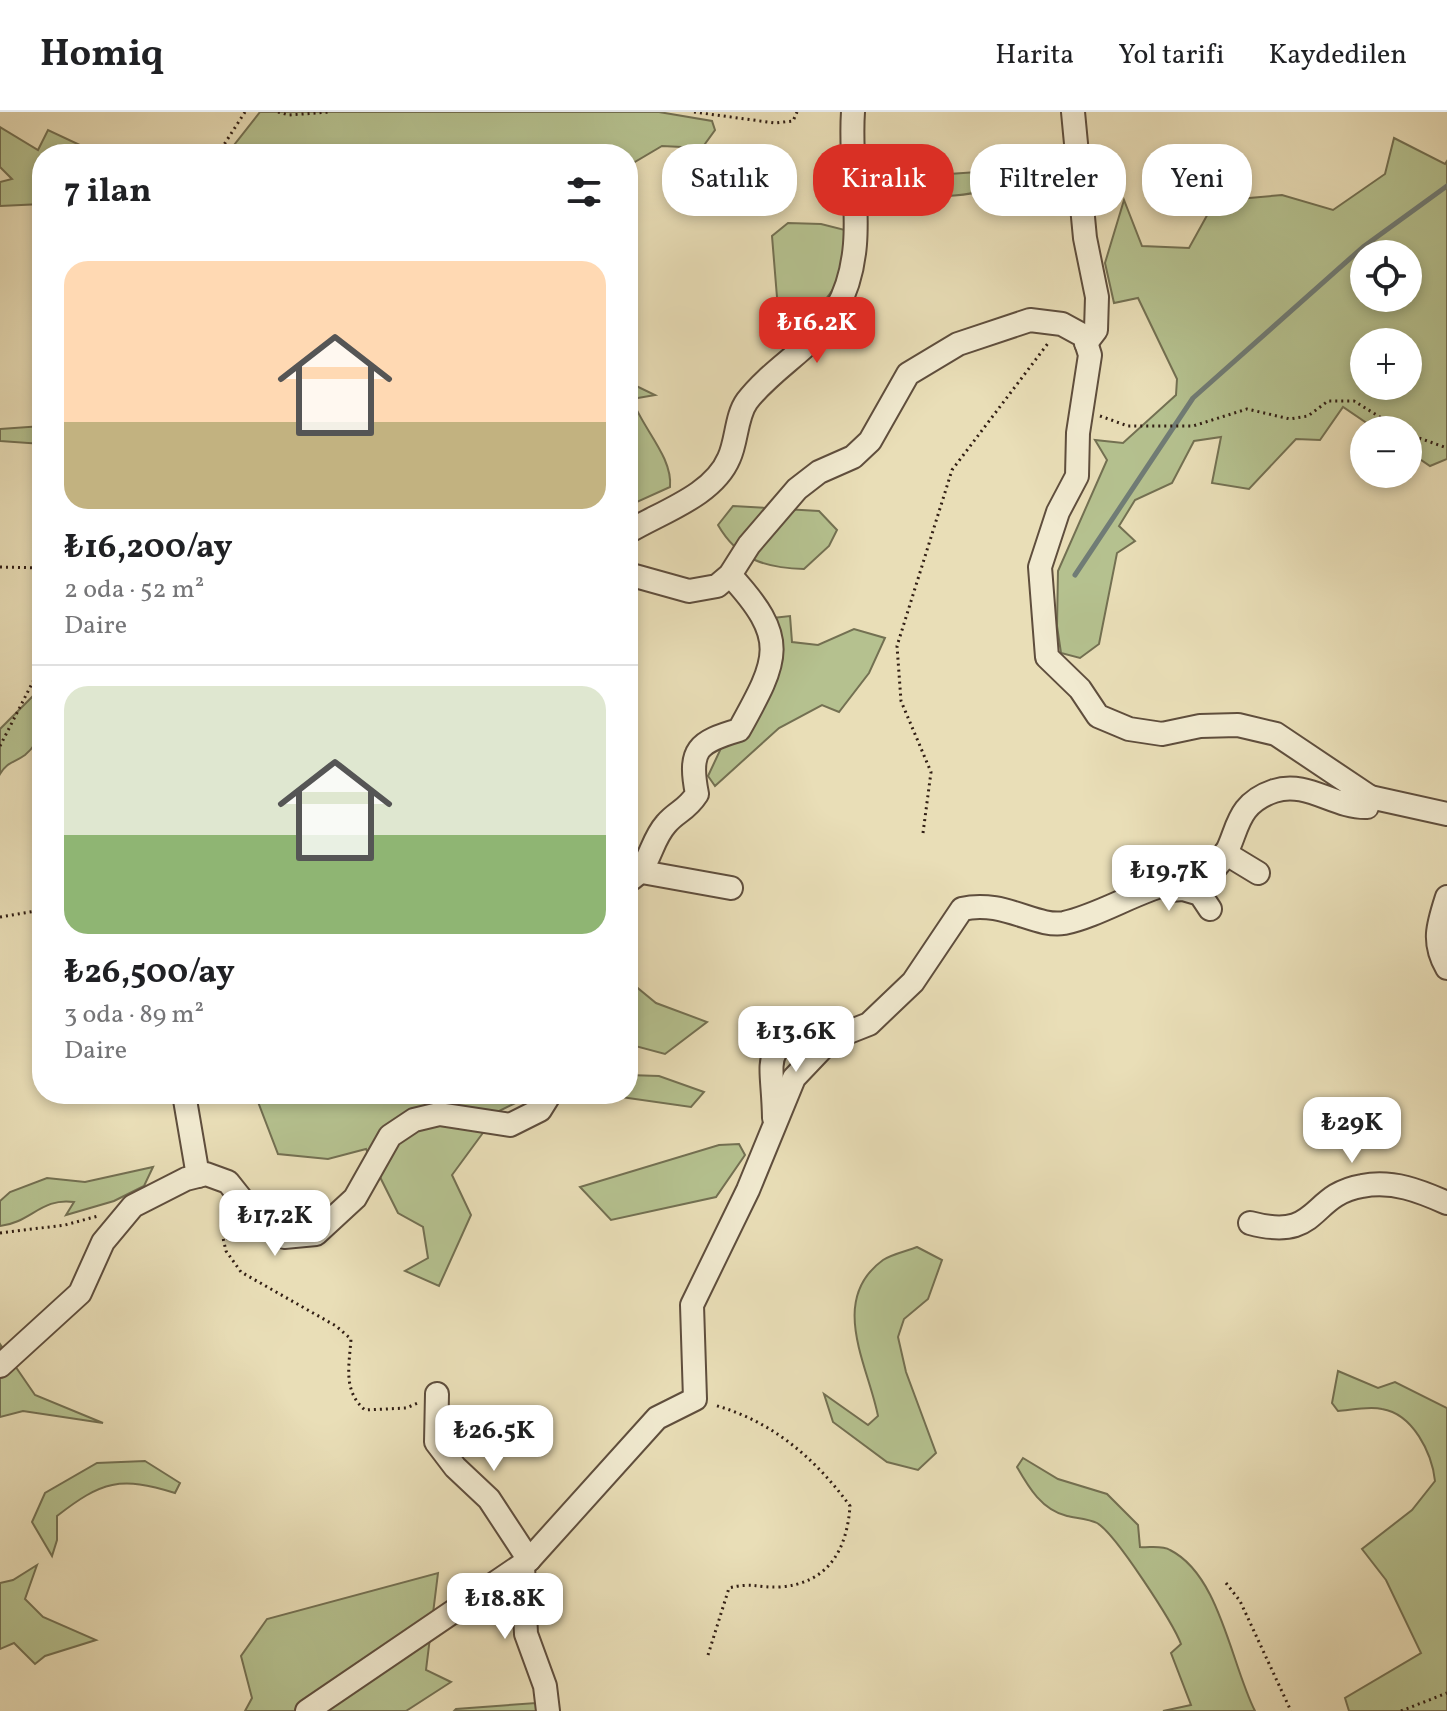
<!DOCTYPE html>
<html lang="tr">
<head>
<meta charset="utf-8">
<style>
	body { margin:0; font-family:Vollkorn,serif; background:#f2f2f2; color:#202124; height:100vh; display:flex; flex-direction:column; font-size:30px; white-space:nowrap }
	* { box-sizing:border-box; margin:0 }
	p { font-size:26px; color:#757577 }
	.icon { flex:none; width:44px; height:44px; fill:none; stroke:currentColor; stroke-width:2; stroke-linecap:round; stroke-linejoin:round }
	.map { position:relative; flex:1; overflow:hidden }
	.drawer { position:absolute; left:32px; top:32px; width:606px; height:960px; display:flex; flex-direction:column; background:#fff; border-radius:32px; box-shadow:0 4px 12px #0003 }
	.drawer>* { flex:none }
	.hud { position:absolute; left:662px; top:32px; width:664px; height:72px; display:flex; gap:16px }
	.tools { position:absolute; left:1350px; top:128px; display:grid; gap:16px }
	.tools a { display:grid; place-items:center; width:72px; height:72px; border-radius:50%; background:#fff; box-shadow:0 4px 12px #0003; font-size:40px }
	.price { position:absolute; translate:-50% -68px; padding:0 18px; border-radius:16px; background:#fff; color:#222; font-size:26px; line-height:52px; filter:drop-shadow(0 2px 4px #0008) }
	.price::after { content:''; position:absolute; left:50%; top:48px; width:24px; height:18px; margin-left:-12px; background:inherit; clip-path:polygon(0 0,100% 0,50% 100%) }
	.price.selected { background:#d93025; color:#fff }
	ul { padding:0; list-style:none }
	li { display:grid; align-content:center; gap:16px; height:424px; padding:0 32px }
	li+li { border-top:2px solid #e0e0e0 }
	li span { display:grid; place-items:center; height:248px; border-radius:24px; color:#555 }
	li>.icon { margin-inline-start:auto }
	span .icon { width:144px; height:144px; fill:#fffc; stroke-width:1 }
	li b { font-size:34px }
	h2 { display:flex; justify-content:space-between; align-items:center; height:96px; padding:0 32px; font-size:34px }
	.pill { padding:0 28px; border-radius:32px; background:#fff; box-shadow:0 4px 12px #0003; font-size:28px; line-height:72px }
	.pill.selected { background:#d93025; color:#fff }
	header { display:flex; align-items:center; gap:48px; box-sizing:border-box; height:112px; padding:0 40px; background:#fff; border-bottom:2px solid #e0e0e0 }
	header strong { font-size:38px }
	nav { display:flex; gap:44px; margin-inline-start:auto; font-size:28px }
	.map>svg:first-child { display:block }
	.green { fill:#b5c18f; stroke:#737052; stroke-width:2; fill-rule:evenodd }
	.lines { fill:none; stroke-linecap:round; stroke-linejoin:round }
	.stream { stroke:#707c76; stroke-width:5 }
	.minor-casing { stroke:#5f4e3d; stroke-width:26 }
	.path { stroke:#311e14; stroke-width:3; stroke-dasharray:2 4; stroke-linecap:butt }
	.minor { stroke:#f1ead0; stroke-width:22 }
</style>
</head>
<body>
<header>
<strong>Homiq</strong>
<nav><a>Harita</a><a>Yol tarifi</a><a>Kaydedilen</a></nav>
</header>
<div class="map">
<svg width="1447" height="1599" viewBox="0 0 1447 1599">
	<rect width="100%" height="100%" fill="#e9deb7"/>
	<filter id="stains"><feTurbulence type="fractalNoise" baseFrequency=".0025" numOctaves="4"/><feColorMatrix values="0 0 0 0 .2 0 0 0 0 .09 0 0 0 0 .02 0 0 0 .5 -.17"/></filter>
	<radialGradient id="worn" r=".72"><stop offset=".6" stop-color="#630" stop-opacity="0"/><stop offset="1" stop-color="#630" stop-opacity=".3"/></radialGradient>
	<g class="green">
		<polygon points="260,0 659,0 712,9 715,18 702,36 662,34 628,54 628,42 526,42 518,37 491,42 227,42"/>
		<polygon points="0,15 38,38 48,18 99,42 42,42 42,92 0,94 0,70 12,67 0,55"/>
		<path d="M1394 26 1445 52 1447 49V347L1430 354 1408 339V318H1377L1343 295 1320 328 1296 327 1249 377 1212 371 1221 325 1194 329 1172 371 1135 388 1119 414 1135 429 1117 441 1099 532 1080 546 1061 541 1057 514 1058 459 1107 348 1095 328 1123 331 1176 283 1177 267 1138 186 1114 191 1105 151 1124 88 1142 134 1189 136 1215 89 1282 83 1333 98 1385 62ZM1364 142H1408V186H1364ZM1364 230H1408V274H1364Z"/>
		<path d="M992 59 1004 66C981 93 904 82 872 81L891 66Z"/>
		<path d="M788 111 821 112 845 118C858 163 817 197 789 227L780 222 772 124Z"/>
		<path d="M628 270 655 283 632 287C642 316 673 345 670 375L637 390 628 365Z"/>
		<polygon points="42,314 42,332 0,329 0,317"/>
		<path d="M733 394 819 399 837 418 829 434 804 457C766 456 738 448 718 413Z"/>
		<polygon points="790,504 792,530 818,533 854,517 885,526 869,561 839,600 822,593 779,616 715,674 708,664 723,632 747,623 773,506"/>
		<path d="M42 575C42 601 47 625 25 643 14 651 8 649 0 662V617Z"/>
		<polygon points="628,868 656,891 707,910 665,942 635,934 628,920"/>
		<polygon points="628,963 659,964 704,980 691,995 600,982 628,982"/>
		<polygon points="255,982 534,982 499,999 452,1063 471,1103 439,1174 405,1159 428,1146 423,1115 398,1101 366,1037 328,1047 278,1042"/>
		<polygon points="739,1032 745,1043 716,1085 611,1108 580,1075 719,1033"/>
		<path d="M153 1055 144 1074 114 1089 66 1103 74 1090C42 1085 30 1111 0 1114V1089L10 1080 47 1066 85 1070Z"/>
		<path d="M917 1135 942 1148 928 1187 904 1207 898 1225 906 1260 936 1341 918 1358 887 1350 833 1310 824 1282 868 1313 878 1304C868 1253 828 1188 883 1148 892 1142 907 1139 917 1135Z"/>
		<polygon points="0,1232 35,1283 103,1311 23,1299 0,1305"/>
		<path d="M1338 1259 1378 1276 1395 1270 1447 1296V1599H1349L1345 1586 1421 1541 1386 1468 1362 1437 1412 1398 1435 1369C1432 1341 1413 1302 1382 1297 1369 1294 1351 1298 1338 1299L1332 1291Z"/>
		<path d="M1023 1346 1058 1367 1107 1382 1138 1413 1140 1435C1149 1436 1162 1433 1170 1438 1220 1463 1231 1552 1255 1599H1163L1191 1593 1171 1541 1181 1532C1173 1511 1115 1421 1097 1411 1090 1407 1076 1406 1067 1404 1042 1398 1029 1376 1017 1355Z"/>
		<path d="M145 1349 180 1371 175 1381C120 1364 102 1369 57 1404V1428L52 1444 32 1410 45 1381 97 1351Z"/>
		<polygon points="37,1453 25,1487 43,1505 96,1528 45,1544 35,1552 14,1531 0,1537 0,1471 13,1468"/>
		<polygon points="438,1461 426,1558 451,1570 406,1599 245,1599 252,1586 241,1544 267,1507"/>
		<polygon points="536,1591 537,1599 454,1599 456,1597"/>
	</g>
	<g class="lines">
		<polyline class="stream" points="1075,463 1193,286 1363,135 1447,74"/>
		<g class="minor-casing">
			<g id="minor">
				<polyline points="1073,0 1085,126 1097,185 1096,218 1086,231"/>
				<path d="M628 420C661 400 713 384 729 346 737 329 736 304 747 289 773 255 815 235 836 198 871 136 848 66 853 0"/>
				<polyline points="1370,685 1447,702"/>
				<polyline points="1225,741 1258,761"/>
				<polyline points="642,760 731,776"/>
				<path d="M628 769C651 756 649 731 666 712 677 699 686 699 697 682 688 637 698 630 739 618 779 546 789 527 730 463"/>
				<polyline points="1170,778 1183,777 1200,782 1210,797"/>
				<path d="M1447 785C1438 813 1432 830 1447 856"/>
				<polyline points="184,982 198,1064"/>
				<path d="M774 1006C773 943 757 939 820 910"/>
				<path d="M1250 1111C1321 1130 1308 1083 1362 1074 1393 1068 1420 1079 1447 1091"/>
				<polyline points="0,1254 80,1181 103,1130 133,1094 186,1067 206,1062 228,1070 251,1099 284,1125 316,1122 355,1086 390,1024 414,1008 439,1002 510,1013 540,998 550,982"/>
				<polyline points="437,1282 436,1330 455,1355 489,1387 529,1448"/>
				<polyline points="523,1453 526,1522 545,1574 548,1599"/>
				<path d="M307 1599 529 1448 657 1306 695 1287 692 1193 748 1078 794 966 831 927 869 912 913 870 962 797C1003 787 1036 816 1064 811 1098 804 1137 779 1173 770 1186 767 1202 768 1213 758 1242 731 1227 695 1274 679 1307 668 1334 696 1367 695L1370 685 1276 622 1238 613 1200 614 1162 622 1129 617 1098 604 1080 577 1047 545 1040 455 1058 400 1077 364 1078 321 1090 243 1084 224 1062 212 1030 208 958 232 908 262 870 329 853 345 819 360 797 377 749 433 730 463 717 474 689 479 628 462"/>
			</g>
		</g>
		<g class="path">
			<polyline points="278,0 289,3 330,0"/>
			<polyline points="694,0 775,11 793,9 797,0"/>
			<polyline points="218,42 245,0"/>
			<polyline points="1100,304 1128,314 1193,314 1247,297 1290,307 1308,304 1328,289 1354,289 1401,318"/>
			<polyline points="1408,322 1447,336"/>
			<polyline points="0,455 42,456"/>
			<polyline points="0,634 42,552"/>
			<polyline points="923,721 931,660 901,589 897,534 952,358 1049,230"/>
			<polyline points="0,805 42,798"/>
			<polyline points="42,843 42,868"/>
			<polyline points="0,1121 65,1113 98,1104"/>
			<path d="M252 1126H223L226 1139 241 1160 336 1214 351 1227C349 1255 343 1279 365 1298L406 1296 418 1291"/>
			<polyline points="1226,1471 1240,1489 1291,1599"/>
			<path d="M708 1543 729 1476C752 1470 758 1476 779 1475 828 1472 847 1438 850 1394 815 1346 772 1309 714 1293"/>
			<polyline points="1401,1599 1447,1581"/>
		</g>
		<use href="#minor" class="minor"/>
	</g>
	<rect width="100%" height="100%" filter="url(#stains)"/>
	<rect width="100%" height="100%" fill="url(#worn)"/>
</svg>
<div class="tools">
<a><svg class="icon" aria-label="locate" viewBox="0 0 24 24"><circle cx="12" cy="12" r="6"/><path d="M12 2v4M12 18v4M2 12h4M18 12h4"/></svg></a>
<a>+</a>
<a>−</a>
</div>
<b class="price selected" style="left:817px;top:253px">₺16.2K</b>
<b class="price" style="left:1169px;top:801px">₺19.7K</b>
<b class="price" style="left:796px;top:962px">₺13.6K</b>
<b class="price" style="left:1352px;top:1053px">₺29K</b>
<b class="price" style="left:275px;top:1146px">₺17.2K</b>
<b class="price" style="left:494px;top:1361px">₺26.5K</b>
<b class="price" style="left:505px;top:1529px">₺18.8K</b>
<div class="hud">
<a class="pill">Satılık</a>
<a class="pill selected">Kiralık</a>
<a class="pill">Filtreler</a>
<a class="pill">Yeni</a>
</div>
<section class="drawer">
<h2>7 ilan<svg class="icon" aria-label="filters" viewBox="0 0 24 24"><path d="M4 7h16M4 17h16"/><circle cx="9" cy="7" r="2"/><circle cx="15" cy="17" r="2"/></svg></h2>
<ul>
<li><span style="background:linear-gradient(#ffd9b3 65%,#c2b280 0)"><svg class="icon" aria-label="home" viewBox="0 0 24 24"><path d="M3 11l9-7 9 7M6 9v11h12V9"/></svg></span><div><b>₺16,200/ay</b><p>2 oda · 52 m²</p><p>Daire</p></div></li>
<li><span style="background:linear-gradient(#dfe7d0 60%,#8fb573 0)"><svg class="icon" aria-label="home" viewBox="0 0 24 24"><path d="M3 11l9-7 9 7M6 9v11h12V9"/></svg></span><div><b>₺26,500/ay</b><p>3 oda · 89 m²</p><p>Daire</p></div></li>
</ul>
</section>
</div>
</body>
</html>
